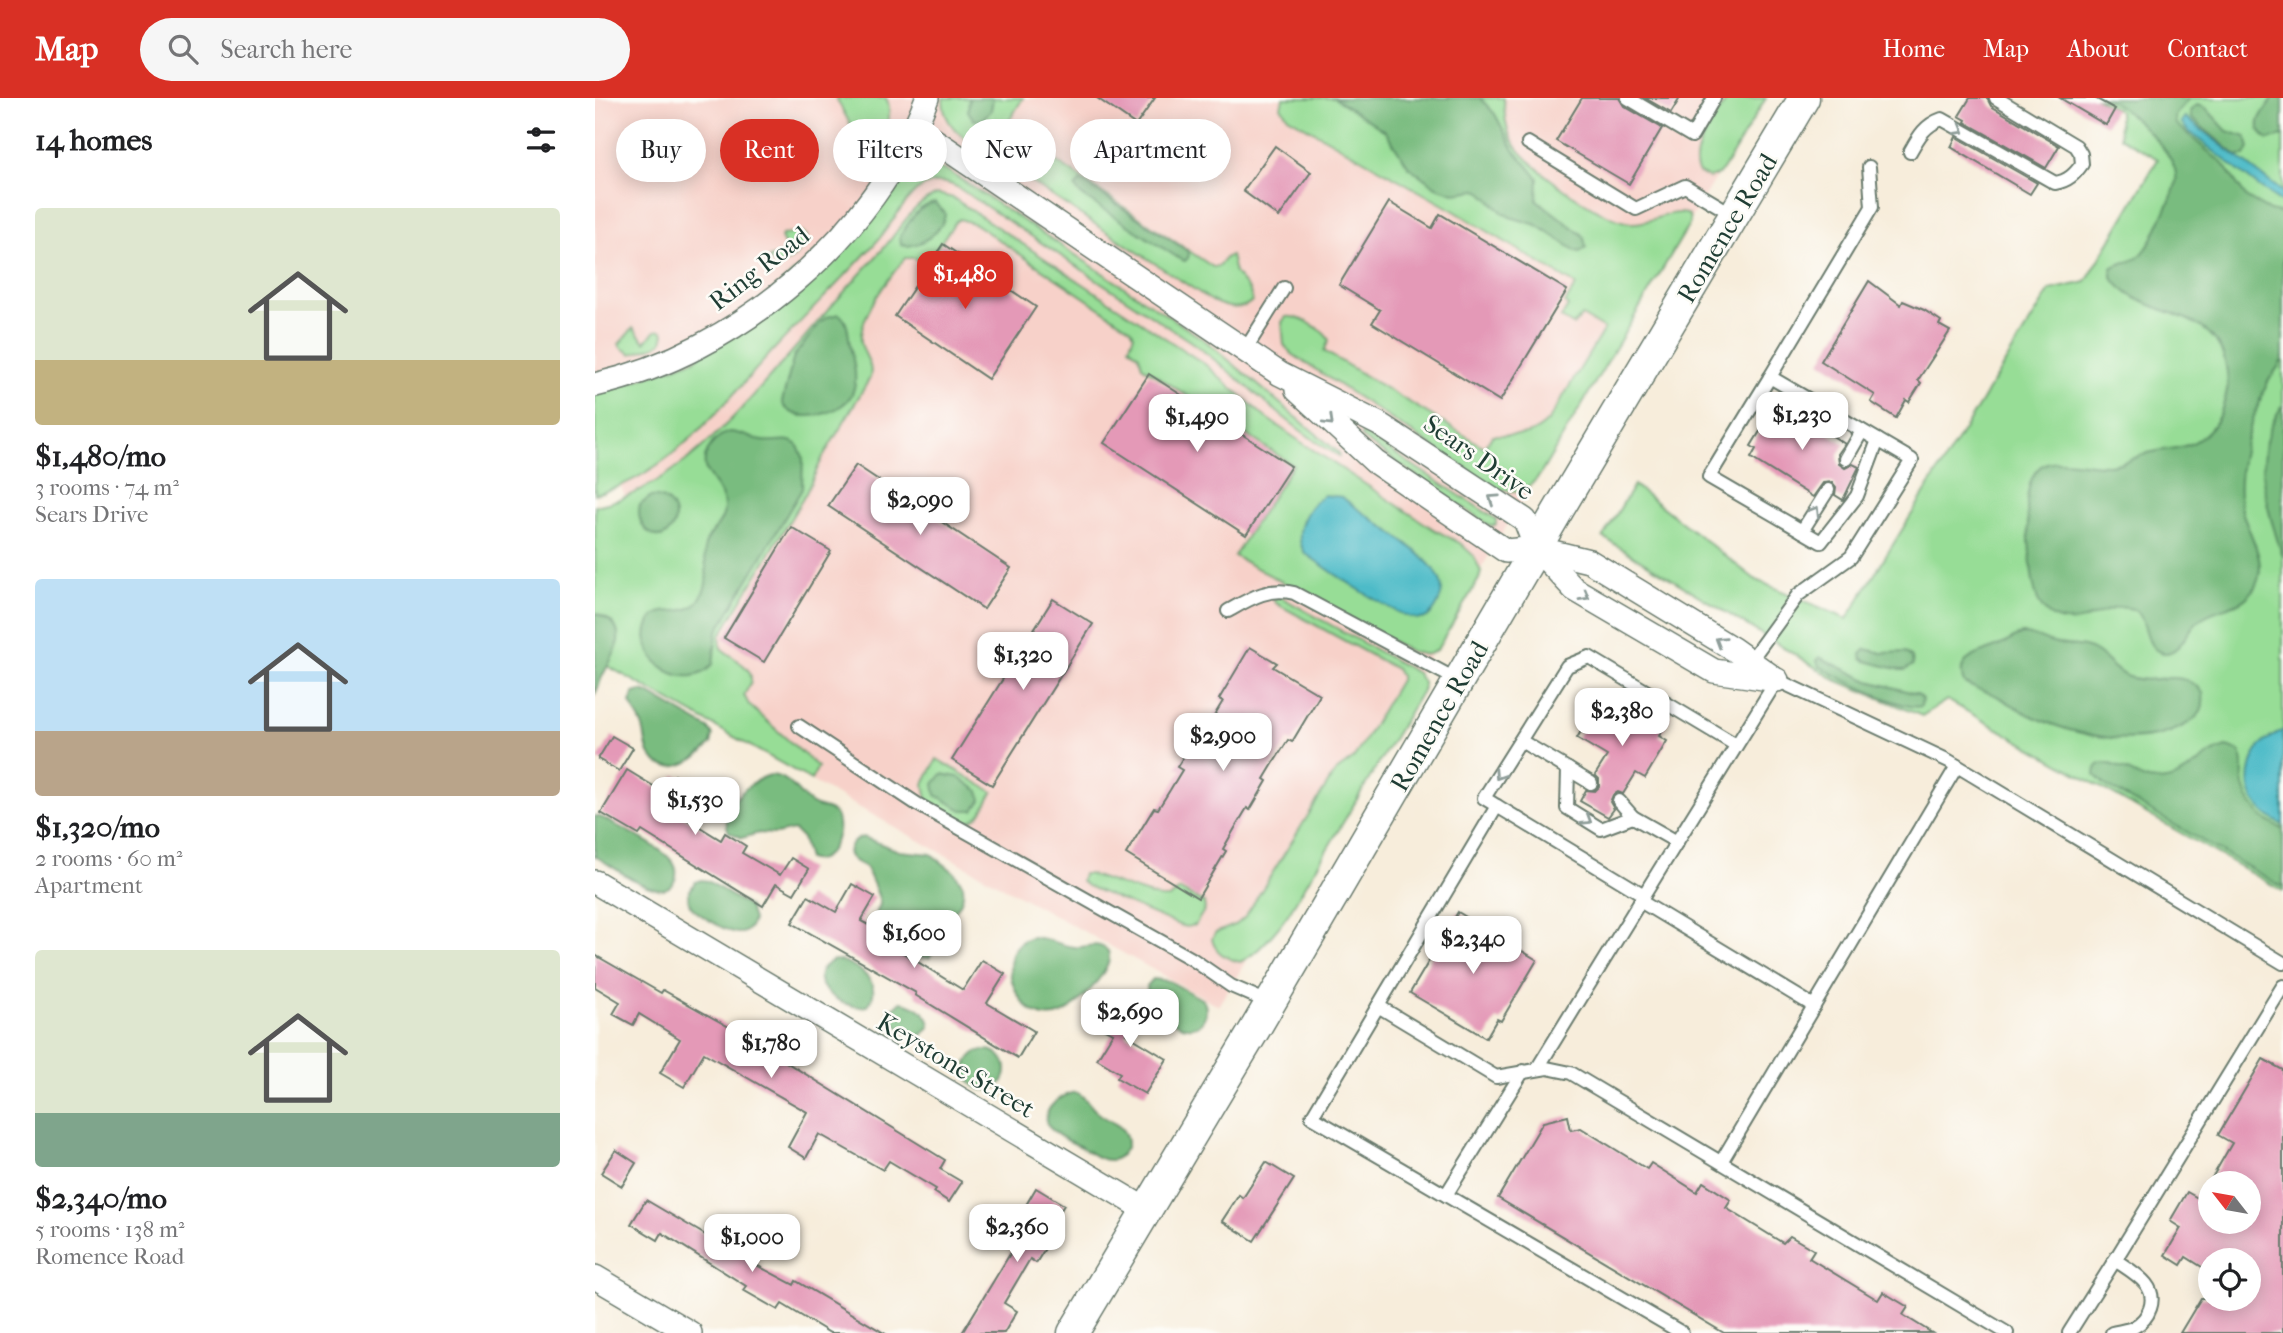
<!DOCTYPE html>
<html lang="en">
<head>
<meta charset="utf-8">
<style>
	body { margin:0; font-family:"IM FELL French Canon",serif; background:#f6f6f6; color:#202124; height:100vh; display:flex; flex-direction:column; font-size:26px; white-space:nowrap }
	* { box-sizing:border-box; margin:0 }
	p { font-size:23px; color:#757577 }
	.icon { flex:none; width:38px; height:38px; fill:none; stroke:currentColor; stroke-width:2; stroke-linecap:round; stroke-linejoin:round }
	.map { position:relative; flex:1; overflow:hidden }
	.sheet { display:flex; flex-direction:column; background:#fff; width:595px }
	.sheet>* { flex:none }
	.banner { position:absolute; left:21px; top:21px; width:665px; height:63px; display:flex; gap:14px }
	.needle { width:46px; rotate:301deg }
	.controls { position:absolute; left:1603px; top:1073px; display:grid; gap:14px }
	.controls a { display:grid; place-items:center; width:63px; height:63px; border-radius:50%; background:#fff; box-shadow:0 4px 18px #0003; font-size:35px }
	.price { position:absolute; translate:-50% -60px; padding:0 16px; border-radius:14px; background:#fff; color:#222; font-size:23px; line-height:46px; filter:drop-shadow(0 2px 4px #0008) }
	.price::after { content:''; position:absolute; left:50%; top:42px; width:21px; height:16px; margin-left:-10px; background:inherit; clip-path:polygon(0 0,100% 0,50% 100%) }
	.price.on { background:#d93025; color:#fff }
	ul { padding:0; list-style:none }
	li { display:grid; align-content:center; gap:14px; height:371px; padding:0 35px }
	li span { display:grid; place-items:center; height:217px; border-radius:7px; color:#555 }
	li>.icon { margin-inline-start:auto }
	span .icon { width:126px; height:126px; fill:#fffc; stroke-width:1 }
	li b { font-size:30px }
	h2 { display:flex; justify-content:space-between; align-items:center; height:84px; padding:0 35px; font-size:30px }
	.pill { padding:0 24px; border-radius:32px; background:#fff; box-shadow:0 4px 18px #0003; font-size:24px; line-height:63px }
	.pill.on { background:#d93025; color:#fff }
	header { display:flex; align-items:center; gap:42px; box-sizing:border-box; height:98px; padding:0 35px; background:#d93025; color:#fff }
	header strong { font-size:33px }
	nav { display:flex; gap:38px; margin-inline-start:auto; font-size:24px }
	.search { width:490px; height:63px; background:#f6f6f6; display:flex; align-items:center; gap:18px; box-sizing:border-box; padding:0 24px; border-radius:38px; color:#757577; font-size:26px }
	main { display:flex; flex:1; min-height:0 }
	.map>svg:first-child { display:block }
	.built { fill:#f7d1c9 }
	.green { fill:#97dd96; stroke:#5b8d65; stroke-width:2 }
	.forest { fill:#79bc7f; stroke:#4c7c5a; stroke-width:2 }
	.water { fill:#4ebbc8; stroke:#367c7e; stroke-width:2 }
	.building { fill:#e499b7 }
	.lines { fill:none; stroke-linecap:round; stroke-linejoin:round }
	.service-casing { stroke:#6b7b6e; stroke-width:16 }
	.minor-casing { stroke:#6b7b6e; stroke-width:26 }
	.tertiary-casing { stroke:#6b7b6e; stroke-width:33 }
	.service { stroke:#fff; stroke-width:12 }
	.minor { stroke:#fff; stroke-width:23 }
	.tertiary { stroke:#fff; stroke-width:30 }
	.oneway { stroke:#8f9e9a }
	.labels { text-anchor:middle; stroke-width:5; stroke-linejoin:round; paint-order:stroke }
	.street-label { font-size:26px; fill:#1f3d34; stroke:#fdfcf7 }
</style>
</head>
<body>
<header>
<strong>Map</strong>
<div class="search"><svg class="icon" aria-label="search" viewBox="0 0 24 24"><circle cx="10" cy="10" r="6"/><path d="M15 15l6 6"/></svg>Search here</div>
<nav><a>Home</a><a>Map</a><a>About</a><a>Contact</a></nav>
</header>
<main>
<section class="sheet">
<h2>14 homes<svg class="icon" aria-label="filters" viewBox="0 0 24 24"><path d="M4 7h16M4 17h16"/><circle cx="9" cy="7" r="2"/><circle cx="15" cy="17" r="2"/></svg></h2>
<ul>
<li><span style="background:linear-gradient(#dfe7d0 70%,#c2b280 0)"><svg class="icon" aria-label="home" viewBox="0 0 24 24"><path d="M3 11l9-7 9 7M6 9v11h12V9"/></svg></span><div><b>$1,480/mo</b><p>3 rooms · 74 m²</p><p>Sears Drive</p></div></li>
<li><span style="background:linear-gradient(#bfe0f5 70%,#b9a48a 0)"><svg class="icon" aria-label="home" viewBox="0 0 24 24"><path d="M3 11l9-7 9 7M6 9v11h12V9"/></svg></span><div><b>$1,320/mo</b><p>2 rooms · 60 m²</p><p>Apartment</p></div></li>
<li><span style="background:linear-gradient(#dfe7d0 75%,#7fa58c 0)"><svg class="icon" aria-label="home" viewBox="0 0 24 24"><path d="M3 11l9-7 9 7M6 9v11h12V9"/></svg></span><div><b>$2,340/mo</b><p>5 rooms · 138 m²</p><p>Romence Road</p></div></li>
</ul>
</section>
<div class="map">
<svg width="1688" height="1235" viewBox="0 0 1688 1235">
	<rect width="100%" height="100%" fill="#fdfcf7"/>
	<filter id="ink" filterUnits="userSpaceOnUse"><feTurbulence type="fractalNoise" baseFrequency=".0143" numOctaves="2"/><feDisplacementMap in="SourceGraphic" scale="14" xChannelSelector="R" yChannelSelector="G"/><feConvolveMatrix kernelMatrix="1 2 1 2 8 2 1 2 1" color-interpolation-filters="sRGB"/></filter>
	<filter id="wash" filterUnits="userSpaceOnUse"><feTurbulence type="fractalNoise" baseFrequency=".00686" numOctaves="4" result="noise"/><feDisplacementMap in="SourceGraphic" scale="28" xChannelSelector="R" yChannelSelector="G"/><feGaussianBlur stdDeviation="1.57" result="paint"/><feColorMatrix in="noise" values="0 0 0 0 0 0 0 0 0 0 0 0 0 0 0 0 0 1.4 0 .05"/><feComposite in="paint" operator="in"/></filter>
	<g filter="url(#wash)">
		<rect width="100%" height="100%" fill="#f7eddb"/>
		<polygon class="built" points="0,0 1168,0 624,908 135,638 0,330"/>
		<g class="green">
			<path d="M241 0H291C301 17 284 61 270 72H263L259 63 261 60 270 58 271 55Z"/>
			<path d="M348 0H428L414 23 413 29 416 33 618 169H623L631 159 636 158 640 175 655 193 657 203C646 214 629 209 617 203L372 42C357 31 348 19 348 0Z"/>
			<path d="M688 0H909C909 15 910 29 917 42 933 70 1005 121 1036 125 1055 127 1076 109 1094 117L1095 125 945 377C933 392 920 397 901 390L697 256 689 247 687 224 691 219C704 217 728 231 734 242L729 253 889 349 898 337C923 336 934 342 954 322L1009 231 987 218 978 227 966 220 973 208 970 205 981 187 861 114 693 19 686 9Z"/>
			<path d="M1133 0H1171L1128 72 1123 77 1114 80 1104 75C1091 56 1122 18 1133 0Z"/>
			<polygon points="1502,0 1688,0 1688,793 1352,602 1327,618 1241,582 1008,439 1039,387 1161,482 1252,521 1455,192 1491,184 1563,61 1525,39 1524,13"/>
			<path d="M334 68 353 73 611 243 744 355V358C690 327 647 280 596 244L362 89C346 81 333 84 320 94 306 108 296 126 284 141 252 177 217 211 184 246 133 300 76 379 0 396V297L101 261 305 80 315 72Z"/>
			<path d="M343 96 358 100 611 267 670 319 706 344 840 432 865 445 879 458 886 474 884 481 843 550C834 559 827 557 815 553L639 458 698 367 547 268 544 257 534 249 539 237 536 231 380 126 365 121 361 123 331 165 319 160H310C295 179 264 217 266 243 267 256 279 265 275 280L228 359 210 397 125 538 126 550C134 558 156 568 156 580 157 585 152 592 149 597L154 607 223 669 216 682 0 561V408C86 391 154 302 209 240 234 210 261 181 287 152 304 133 318 104 343 96Z"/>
			<path d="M207 134 212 138C210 150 196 165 184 167L175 163 174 160 191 154V150L186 140 187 137Z"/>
			<polygon points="38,230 50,244 60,233 66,232 69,236 67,244 61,248 37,256 26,250 24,246"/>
			<polygon points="768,335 901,421 901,427 895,428 768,341 766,337"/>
			<path d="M684 498 822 575 828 584V591L694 815C684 830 662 857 645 864 632 861 620 855 617 841L620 835 642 826 650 819 740 674 759 660 805 582V578L801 571 682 506 678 501Z"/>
			<path d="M342 661 398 694C391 705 384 726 368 723L332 702 329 686Z"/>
			<polygon points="488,776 493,776 565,800 574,800 585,792 609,805 610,811 600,827 591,829 584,827 492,788 486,783"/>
		</g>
		<g class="forest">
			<polygon points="374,0 398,0 396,13 386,22 379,22 373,13"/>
			<polygon points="739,0 885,0 900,16 919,52 943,80 942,102 986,136 989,140 991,149 985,154 981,153 942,127 915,119 907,114 887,94 882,92 859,95 841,89 814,69 790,33"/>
			<path d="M1511 0H1594L1580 18 1581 26 1628 66 1652 100 1675 113 1688 116C1688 151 1688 187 1688 222 1688 233 1688 248 1688 259 1686 268 1676 277 1672 286 1659 315 1646 351 1645 382 1644 395 1645 407 1649 419 1657 441 1673 466 1660 489 1647 513 1621 507 1603 523 1592 532 1583 561 1565 554 1546 547 1555 513 1533 510 1516 507 1498 521 1482 523 1439 528 1438 487 1435 456 1434 438 1432 421 1432 403 1437 345 1473 367 1512 367 1528 367 1539 359 1553 355 1572 350 1592 352 1608 338 1622 327 1629 309 1632 292 1634 281 1632 271 1629 260 1614 207 1544 221 1517 179V170C1524 164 1534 165 1542 160 1554 152 1559 136 1565 124 1570 112 1579 98 1581 84 1586 56 1533 13 1511 0Z"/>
			<path d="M1688 0V38L1673 42C1654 29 1668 14 1679 0Z"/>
			<polygon points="1602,7 1611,10 1632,33 1651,39 1654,50 1650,58 1642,58 1596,20 1595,13"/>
			<polygon points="486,83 591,152 594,156 593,160 590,163 585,161 486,97 480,89"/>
			<path d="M340 105 350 115C350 133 322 152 306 147L305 138C314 124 323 107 340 105Z"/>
			<path d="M244 216C254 223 253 236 255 247 258 262 264 281 257 296 247 317 197 329 187 304L199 258 226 224 232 219Z"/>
			<path d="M1688 307V459C1671 408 1653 355 1688 307Z"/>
			<path d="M134 334C146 334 156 341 168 343 180 345 191 339 202 346L208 359 207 391 122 534 118 566C93 597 41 564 53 528 63 498 96 531 110 490 115 476 108 462 110 447 115 432 130 426 129 408 128 385 100 377 113 352 118 343 124 337 134 334Z"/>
			<path d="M55 399C81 396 90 429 66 439 50 437 41 422 45 407Z"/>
			<path d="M0 515C37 528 22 551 9 575 5 582 4 589 0 596Z"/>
			<path d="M1427 536C1439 536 1447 542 1458 545 1473 549 1487 545 1501 554 1512 561 1519 573 1531 578 1559 590 1585 566 1608 595 1610 613 1604 620 1588 628 1544 652 1480 638 1437 618 1425 613 1415 605 1404 599 1393 593 1380 592 1369 585 1359 559 1384 557 1401 549 1410 546 1418 540 1427 536Z"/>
			<polygon points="1271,551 1287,555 1310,554 1317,560 1318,567 1310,572 1305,572 1271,563 1267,561 1266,556"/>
			<path d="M1224 559 1274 583 1322 596 1327 600 1326 608C1310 614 1240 578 1224 568L1222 563Z"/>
			<path d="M46 593 53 595 113 630 118 637 116 646C102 662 71 682 55 657 50 649 51 639 48 630 45 621 40 614 35 605L39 595Z"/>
			<path d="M1631 649 1644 653C1650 662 1647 670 1648 680 1650 704 1667 723 1688 731V789L1510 687 1500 677C1500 649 1542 680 1553 682 1592 688 1601 657 1631 649Z"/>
			<polygon points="347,676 363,679 384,693 386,702 379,712 367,712 341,697 339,686"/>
			<path d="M176 677C196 679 200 694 215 705 223 711 238 709 242 720 248 737 233 769 213 761L207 740 199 732 181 736 164 735 147 740 134 734C122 712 155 681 176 677Z"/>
			<path d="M0 718 8 720C25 730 65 748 77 763 87 775 79 794 62 791 43 788 17 768 0 758Z"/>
			<path d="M268 739 304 753 336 756 359 774 368 787C371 809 354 816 346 833 342 843 341 852 334 860L324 859 308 843 281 822C280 815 283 812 285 806 286 802 273 773 270 769 266 766 262 765 258 762 247 753 258 742 268 739Z"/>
			<path d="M106 782 113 783 154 809 158 822C156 829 151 836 143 835 133 835 100 815 95 807 93 802 93 800 93 796L100 784Z"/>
			<path d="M437 839C452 840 464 847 479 849 487 851 497 845 505 848 533 856 489 899 480 907 432 952 387 852 437 839Z"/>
			<path d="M239 862C260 863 292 887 272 908 247 914 201 879 239 862Z"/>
			<path d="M558 881 574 883 608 902C611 907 612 912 610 918 598 949 551 909 552 888Z"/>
			<path d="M306 904C319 906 334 914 335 928L327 937H316L296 924 293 914Z"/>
			<circle cx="391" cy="972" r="20"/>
			<path d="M480 994C491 998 493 1006 501 1013 514 1026 533 1025 532 1048 528 1055 524 1061 516 1062 505 1063 495 1054 486 1049 476 1044 465 1040 457 1032 440 1015 464 998 480 994Z"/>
		</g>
		<g class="water">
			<polygon points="1590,19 1688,94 1688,105 1664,89 1592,32 1586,24"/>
			<path d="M729 397 747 399 756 406C782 425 820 447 840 473 847 482 849 492 844 503 841 510 835 520 826 521 808 524 729 469 711 456 696 437 711 408 729 397Z"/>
			<path d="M1688 632V727C1664 715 1649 696 1656 669 1658 660 1662 650 1669 644 1675 639 1682 636 1688 632Z"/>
		</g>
		<g id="blocks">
			<g class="building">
				<polygon points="502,0 560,0 541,27"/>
				<polygon points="987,0 1024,0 1029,8 1067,30 1034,86 961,43"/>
				<polygon points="1050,0 1085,0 1076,15"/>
				<polygon points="1375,0 1392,0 1396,8 1464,48 1451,70 1370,24 1371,22 1364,18"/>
				<polygon points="1465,0 1500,0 1520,11 1511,27"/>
				<polygon points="1361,39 1442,85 1435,96 1356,49"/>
				<polygon points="680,48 716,74 684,119 648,93"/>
				<polygon points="794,104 837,130 845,116 972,192 905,303 777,225 785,212 744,187"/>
				<polygon points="348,146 441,209 393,281 300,218"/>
				<polygon points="1274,183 1306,207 1308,203 1329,212 1346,223 1344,227 1355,233 1323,282 1326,285 1314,304 1311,302 1301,320 1276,304 1280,297 1226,263"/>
				<polygon points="554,276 696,368 651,437 509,345"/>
				<polygon points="1185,301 1227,327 1225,330 1250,346 1243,356 1244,366 1250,370 1258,366 1264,369 1248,402 1240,397 1241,389 1237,384 1228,385 1218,399 1156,360 1161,351 1156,348"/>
				<polygon points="261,367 416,470 389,511 233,408"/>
				<polygon points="196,429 236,453 169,564 129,540"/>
				<polygon points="458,501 498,526 397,687 357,662"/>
				<polygon points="655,549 682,565 678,569 725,597 697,644 693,642 681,661 669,681 672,683 655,712 652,710 640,730 628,751 631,753 603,800 531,756 559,710 563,711 575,692 587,672 582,669 600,640 604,642 616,623 628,603 624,601"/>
				<polygon points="1006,600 1036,618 1045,601 1075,619 1064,638 1072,643 1050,680 1041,675 1028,696 1023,694 1018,697 1015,704 1019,711 1013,719 985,703 991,692 1000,693 1004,689 1004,681 1000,677 1012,658 982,640"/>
				<polygon points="17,638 38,650 24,673 3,661"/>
				<polygon points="32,672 70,695 80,677 103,690 87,718 126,742 130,735 151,748 147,755 185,777 196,760 214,771 199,796 181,786 168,808 47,733 44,737 6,715"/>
				<polygon points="257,786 280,799 266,823 305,844 302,851 368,892 387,862 410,876 392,905 439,933 423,960 320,897 321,895 197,825 213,798 241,814"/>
				<polygon points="863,814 942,862 906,923 902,921 891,940 815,895"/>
				<polygon points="0,857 66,895 68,892 134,929 350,1062 345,1071 367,1084 354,1104 339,1094 341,1091 294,1063 288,1072 224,1036 211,1060 193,1049 212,1014 109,955 89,989 65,975 85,941 44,916 38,927 18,916 25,904 0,889"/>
				<polygon points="527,897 547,909 531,936 572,961 550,996 522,980 525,975 502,961 518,935 508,930"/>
				<polygon points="1668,961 1688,972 1688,1235 1585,1235 1606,1200 1654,1200 1654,1162 1615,1162 1615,1174 1591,1159 1586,1167 1570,1157 1586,1130 1575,1123 1592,1094 1615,1107 1615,1124 1654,1124 1654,1085 1614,1085 1637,1045 1623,1037"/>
				<polygon points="973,1018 976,1032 986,1030 1052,1071 1056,1065 1102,1094 1108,1084 1136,1102 1131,1110 1188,1145 1195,1138 1219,1152 1214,1160 1283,1202 1288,1194 1313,1209 1308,1217 1337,1235 1129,1235 903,1100 948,1024"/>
				<polygon points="21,1052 41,1065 27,1088 6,1075"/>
				<polygon points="671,1064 699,1081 659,1143 627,1123 644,1097 648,1100"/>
				<polygon points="441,1090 469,1107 456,1128 462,1131 441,1165 435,1161 409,1205 422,1213 409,1235 367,1235 418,1151 414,1149 427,1127 421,1124"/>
				<polygon points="51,1102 163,1168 199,1187 201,1183 289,1235 235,1235 187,1206 183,1212 148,1192 151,1188 67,1135 63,1142 36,1126"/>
			</g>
		</g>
	</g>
	<g filter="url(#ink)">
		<use href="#blocks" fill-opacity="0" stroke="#6b7b6e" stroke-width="2"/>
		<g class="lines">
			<g class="service-casing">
				<g id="service">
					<polyline points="1033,0 1097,38 1119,0"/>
					<polyline points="933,45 1041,111 1090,88 1139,117"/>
					<path d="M1315 54C1324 38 1330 27 1347 21L1460 85C1473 83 1480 76 1487 66L1486 56 1481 48 1401 0"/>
					<polyline points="650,252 689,190"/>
					<polyline points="1175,279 1114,379 1226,444 1262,398 1283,342"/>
					<polyline points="1251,361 1267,333"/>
					<polyline points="1207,433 1233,392"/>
					<path d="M633 513C656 500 673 489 699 495L864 583"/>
					<polyline points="1155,563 1203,497 1256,459 1317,362 1175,279 1277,109 1274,69"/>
					<polyline points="204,628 322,706 597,861 636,888 675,905"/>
					<polyline points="926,643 973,671 972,710 1006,731 1038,719 1082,744"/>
					<polyline points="973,671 996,685"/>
					<polyline points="1024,703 1038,719"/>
					<polyline points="902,708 889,700 972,568 994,559 1141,647"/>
					<polyline points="1045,803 1219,908"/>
					<polyline points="783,908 901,979 952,970 976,975 1412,1235"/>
					<polyline points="942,971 1049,797"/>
					<polyline points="1126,1064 1362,668"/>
					<polyline points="851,1097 928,973"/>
					<polyline points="1087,1235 717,1019 902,708 1049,797 1182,582 1354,663 1688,865"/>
					<polyline points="1474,1235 1520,1162"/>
					<path d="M1517 1235C1523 1233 1533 1233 1539 1229 1554 1221 1563 1201 1551 1186 1543 1176 1530 1169 1520 1162L1688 888"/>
				</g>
			</g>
			<g class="minor-casing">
				<g id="minor">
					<polyline points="321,30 685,276 784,326 930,422 941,450 979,491 1119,573 1182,582"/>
					<path d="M0 287C144 254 280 138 332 0"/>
					<polyline points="702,292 780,364 911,453 941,450 994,463 1138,551 1176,578"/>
					<polyline points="0,784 550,1111"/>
					<polyline points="0,1179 95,1235"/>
				</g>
			</g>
			<g class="tertiary-casing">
				<polyline id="tertiary" points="478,1235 660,931 964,411 1209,0"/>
			</g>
			<use href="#service" class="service"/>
			<use href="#minor" class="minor"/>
			<use href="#tertiary" class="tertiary"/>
		</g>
		<defs><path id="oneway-chevron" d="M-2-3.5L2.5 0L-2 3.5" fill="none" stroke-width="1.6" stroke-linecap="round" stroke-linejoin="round" transform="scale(1.75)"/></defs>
		<g class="oneway">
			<use href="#oneway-chevron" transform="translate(1365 32) rotate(30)"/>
			<use href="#oneway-chevron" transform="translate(734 323) rotate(44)"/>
			<use href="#oneway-chevron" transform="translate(898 401) rotate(-146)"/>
			<use href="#oneway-chevron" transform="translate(1220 413) rotate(-58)"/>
			<use href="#oneway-chevron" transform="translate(990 498) rotate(30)"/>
			<use href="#oneway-chevron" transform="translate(1125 543) rotate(-148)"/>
			<use href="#oneway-chevron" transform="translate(904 677) rotate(123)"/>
			<use href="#oneway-chevron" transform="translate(992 722) rotate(32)"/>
		</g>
	</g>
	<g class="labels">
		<g class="street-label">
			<text transform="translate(1132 130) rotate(-59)" y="9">Romence Road</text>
			<text transform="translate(164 170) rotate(-38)" y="9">Ring Road</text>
			<text transform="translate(884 359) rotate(35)" y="9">Sears Drive</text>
			<text transform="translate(844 618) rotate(-60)" y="9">Romence Road</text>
			<text transform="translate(361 967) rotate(31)" y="9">Keystone Street</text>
		</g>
	</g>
</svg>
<div class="controls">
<a><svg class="needle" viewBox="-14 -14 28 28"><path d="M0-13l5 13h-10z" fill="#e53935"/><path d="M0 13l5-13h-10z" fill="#757577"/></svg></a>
<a><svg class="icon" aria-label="locate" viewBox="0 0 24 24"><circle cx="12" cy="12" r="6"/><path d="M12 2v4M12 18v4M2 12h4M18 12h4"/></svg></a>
</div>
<b class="price on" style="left:370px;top:213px">$1,480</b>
<b class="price" style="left:1207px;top:354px">$1,230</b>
<b class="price" style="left:602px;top:356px">$1,490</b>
<b class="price" style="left:325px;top:439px">$2,090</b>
<b class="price" style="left:428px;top:594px">$1,320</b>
<b class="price" style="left:1027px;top:650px">$2,380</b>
<b class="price" style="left:628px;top:675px">$2,900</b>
<b class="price" style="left:100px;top:739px">$1,530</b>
<b class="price" style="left:319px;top:872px">$1,600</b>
<b class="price" style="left:878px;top:878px">$2,340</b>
<b class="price" style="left:535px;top:951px">$2,690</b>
<b class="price" style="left:176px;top:982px">$1,780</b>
<b class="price" style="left:422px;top:1166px">$2,360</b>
<b class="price" style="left:157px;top:1176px">$1,000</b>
<div class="banner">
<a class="pill">Buy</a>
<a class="pill on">Rent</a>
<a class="pill">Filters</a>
<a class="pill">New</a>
<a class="pill">Apartment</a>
</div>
</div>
</main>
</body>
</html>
